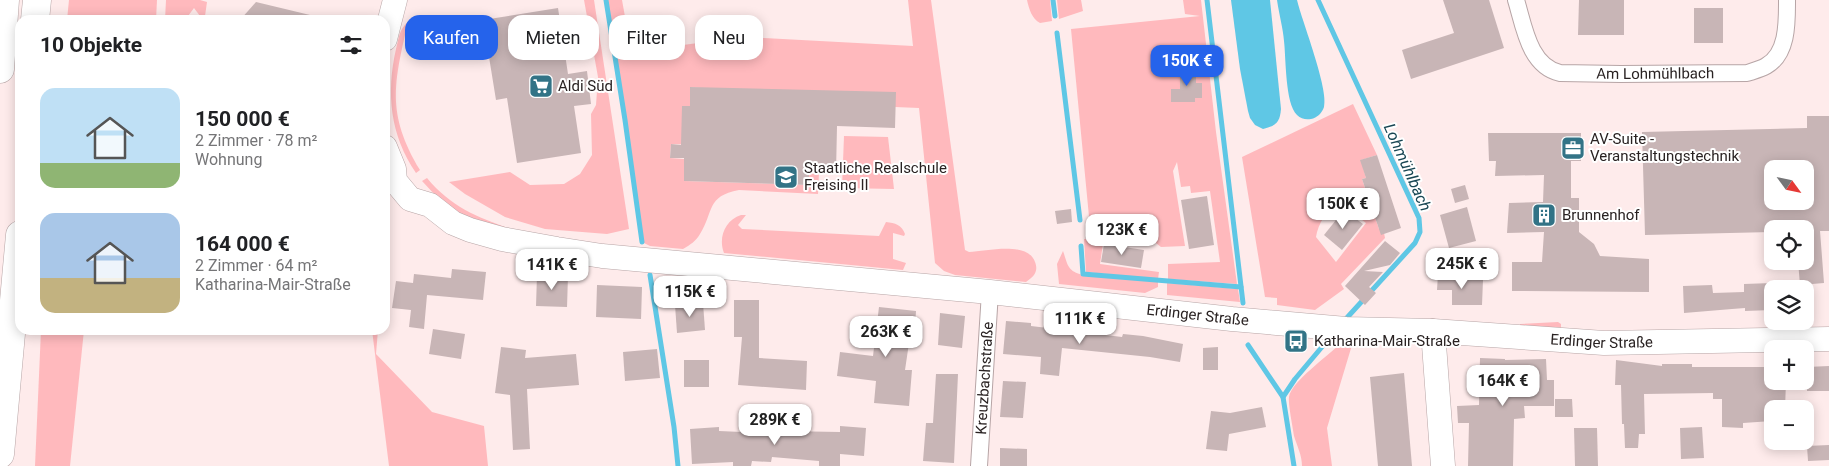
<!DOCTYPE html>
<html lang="de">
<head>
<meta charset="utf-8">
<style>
	body { margin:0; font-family:Roboto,sans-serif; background:#f6f6f6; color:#202124; height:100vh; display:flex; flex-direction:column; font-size:19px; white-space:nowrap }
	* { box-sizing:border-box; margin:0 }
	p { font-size:16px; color:#757577 }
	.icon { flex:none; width:28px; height:28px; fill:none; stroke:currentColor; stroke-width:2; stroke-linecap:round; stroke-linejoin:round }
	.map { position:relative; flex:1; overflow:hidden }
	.details { position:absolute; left:15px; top:15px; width:375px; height:320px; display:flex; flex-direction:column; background:#fff; border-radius:15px; box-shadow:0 2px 12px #0003 }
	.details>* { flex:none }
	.banner { position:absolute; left:405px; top:15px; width:475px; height:45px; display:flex; gap:10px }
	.needle { width:32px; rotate:123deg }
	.fabs { position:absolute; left:1764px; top:160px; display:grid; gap:10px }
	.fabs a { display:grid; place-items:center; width:50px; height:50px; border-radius:10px; background:#fff; box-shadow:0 2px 12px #0003; font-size:25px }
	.price { position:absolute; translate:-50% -42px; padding:0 11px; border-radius:10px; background:#fff; color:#222; font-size:16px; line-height:32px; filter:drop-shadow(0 1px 2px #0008) }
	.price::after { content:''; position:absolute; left:50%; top:30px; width:15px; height:11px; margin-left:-8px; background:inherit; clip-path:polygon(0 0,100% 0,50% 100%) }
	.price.on { background:#2563eb; color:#fff }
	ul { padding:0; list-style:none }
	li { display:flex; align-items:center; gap:15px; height:125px; padding:0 25px }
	li span { display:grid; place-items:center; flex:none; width:140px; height:100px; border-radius:15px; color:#555 }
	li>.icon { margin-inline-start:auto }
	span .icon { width:60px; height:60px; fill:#fffc; stroke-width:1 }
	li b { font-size:21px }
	h2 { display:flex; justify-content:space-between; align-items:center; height:60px; padding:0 25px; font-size:21px }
	.pill { padding:0 18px; border-radius:15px; background:#fff; box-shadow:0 2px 12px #0003; font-size:18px; line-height:45px }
	.pill.on { background:#2563eb; color:#fff }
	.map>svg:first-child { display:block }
	.green { fill:#ffb9bd; fill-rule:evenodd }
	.water { fill:#5fc7e5 }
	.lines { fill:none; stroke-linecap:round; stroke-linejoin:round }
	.stream { stroke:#5fc7e5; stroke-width:5 }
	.building { fill:#c8b5b6; fill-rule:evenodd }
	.street-casing { stroke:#b7a5a6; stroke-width:18 }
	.secondary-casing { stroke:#b7a5a6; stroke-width:25 }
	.highway-casing { stroke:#b7a5a6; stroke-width:29 }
	.street { stroke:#fff; stroke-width:16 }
	.secondary { stroke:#fff; stroke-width:24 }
	.highway { stroke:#fff; stroke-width:28 }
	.labels { text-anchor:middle; stroke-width:4; stroke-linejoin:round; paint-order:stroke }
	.street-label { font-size:15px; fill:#292222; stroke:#fff }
	.poi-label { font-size:15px; fill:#292222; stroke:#fff; text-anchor:start }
	.water-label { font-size:16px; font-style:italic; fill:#184653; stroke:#fff }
</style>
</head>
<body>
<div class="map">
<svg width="1829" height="466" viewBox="0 0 1829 466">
	<rect width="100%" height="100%" fill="#feebeb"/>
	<g class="green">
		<polygon points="69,0 157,0 156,20 67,20"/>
		<polygon points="166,0 200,0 207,2 205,16 200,16 194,8 185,20 165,20"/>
		<polygon points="584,0 594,0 629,229 607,234 545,229 505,217 465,194 449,182 510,172 530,185 564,184 580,174 592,155 591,114 596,105 598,77"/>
		<path d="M606 0H622L629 39 638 51 713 41 764 38 913 46 908 0H931L965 250 969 252C987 251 1028 241 1035 262 1039 272 1033 277 1026 282L955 275 944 271 935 263 919 108 895 107 691 87 690 106 808 148 671 144 670 158 684 159V181L808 185 809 172H819L818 194 739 190C706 196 714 212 700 234 696 241 690 245 683 249L650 246 644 243Z"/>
		<path d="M1027 0H1050L1052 21 1040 23C1032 19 1029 9 1027 0Z"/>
		<polygon points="1057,0 1081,0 1083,11 1059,19"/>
		<polygon points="1183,0 1201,0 1216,132 1237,284 1168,279 1168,264 1220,262 1210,191 1191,193 1190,186 1181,187 1177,162 1173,171 1185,246 1161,247 1147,236 1142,222 1090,227 1071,29 1200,16 1185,14"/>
		<path d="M408 22C394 83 386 113 420 170L416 173C390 135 386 93 396 49 399 38 399 29 408 22Z"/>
		<path d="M1353 104 1377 155 1361 160 1366 178 1362 179 1379 229 1383 228 1385 238 1341 284 1344 289 1315 310 1277 305V298L1265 297 1242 157ZM1339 202 1366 223 1336 262 1316 237C1318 224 1327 209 1339 202Z"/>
		<polygon points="844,136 888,137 894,189 842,188"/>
		<path d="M427 178C451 207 477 217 511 229L510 230C494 225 475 222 461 215 446 207 433 193 422 181Z"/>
		<path d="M741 215H746L738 225 742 229 879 236 886 222C895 223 902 225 905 234L904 236 893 233V259L906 263 903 270 724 253C718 238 725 220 741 215Z"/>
		<polygon points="1084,239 1089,239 1103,244 1100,264 1159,272 1158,279 1086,272"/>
		<path d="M1063 251C1068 265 1067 271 1083 275L1158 282V287L1145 293 1059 284 1057 264Z"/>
		<polygon points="1167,283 1238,289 1240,302 1167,295"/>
		<polygon points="1558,322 1561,324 1561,331 1520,326 1520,324"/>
		<polygon points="41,330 84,330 70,466 35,466"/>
		<polygon points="372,330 378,330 376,354 432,412 484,426 488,466 389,466"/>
		<path d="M1340 344 1352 345 1327 428 1332 466H1302C1302 455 1297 446 1294 436 1293 428 1288 404 1289 397 1291 382 1328 356 1340 344Z"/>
	</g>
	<g class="water">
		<path d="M1231 0H1270L1281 109C1280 122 1276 126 1263 129L1255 125 1250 118 1248 111 1240 69Z"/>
		<path d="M1277 0H1297C1302 21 1329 89 1324 107 1322 113 1317 118 1311 119 1306 120 1301 119 1297 115 1285 104 1286 58 1284 41 1283 28 1279 14 1277 0Z"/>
	</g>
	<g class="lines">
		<g class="stream">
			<polyline points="606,0 625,120 642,242"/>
			<polyline points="1053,0 1055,16"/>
			<polyline points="1207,0 1243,303"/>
			<polyline points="1318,0 1419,218 1420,232 1415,243 1344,321"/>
			<polyline points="1057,33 1080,220"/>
			<polyline points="1081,246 1083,274 1241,287"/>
			<polyline points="650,275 674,427 678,466"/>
			<polyline points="1248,345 1283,397"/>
			<polyline points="1294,466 1283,397 1295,379 1332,335"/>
		</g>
	</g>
	<g class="building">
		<polygon points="1443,0 1489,0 1504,48 1411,79 1402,50 1454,33"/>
		<polygon points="1579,0 1624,0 1624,35 1578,35"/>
		<polygon points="256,2 310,15 309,20 240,20"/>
		<polygon points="558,8 568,74 587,71 591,104 574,106 581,153 517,163 507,98 496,100 483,20"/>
		<rect x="1694" y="8" width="29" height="35"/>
		<polygon points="1180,68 1196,68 1196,83 1202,83 1202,98 1195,98 1195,102 1171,102 1171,89 1180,89"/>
		<polygon points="690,87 896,92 895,128 837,126 836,173 809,172 809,185 684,181 684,158 670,158 671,144 681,145 682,106 690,106"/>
		<path d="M1807 116H1829V231H1820L1824 283 1800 285 1798 261H1805V229H1772V232L1645 235 1642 132 1807 128ZM1772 169H1805V201H1772Z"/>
		<polygon points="1488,133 1581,133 1581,161 1571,161 1571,198 1579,198 1579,232 1594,244 1600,256 1649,259 1649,292 1512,291 1512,262 1542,262 1544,232 1507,233 1509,203 1543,202 1544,175 1495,176 1496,161 1489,161"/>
		<polygon points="1377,155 1401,228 1381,235 1362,179 1366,178 1360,160"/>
		<polygon points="1465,185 1469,199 1455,203 1451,189"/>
		<polygon points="1207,196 1214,245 1189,249 1181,200"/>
		<polygon points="1467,207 1476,241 1449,248 1440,215"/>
		<polygon points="1071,209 1072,222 1057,224 1055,211"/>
		<polygon points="1344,210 1363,224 1342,250 1324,235"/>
		<polygon points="1385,241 1400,253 1390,265 1364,271 1383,272 1369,287 1376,293 1365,305 1345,286"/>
		<polygon points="1104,244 1144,250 1141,268 1101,262"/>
		<polygon points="452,269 486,272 483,300 427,295 424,329 409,327 411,310 392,308 396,281 413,283 414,274 451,278"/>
		<polygon points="1438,274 1453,274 1453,279 1483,280 1482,305 1452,305 1452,290 1437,290"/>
		<polygon points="537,275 568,275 567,307 536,306"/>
		<polygon points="1772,283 1772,310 1745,311 1745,308 1732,309 1684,313 1683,286 1712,285 1713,293 1744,292 1744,284"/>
		<polygon points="597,285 642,287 641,319 596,317"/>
		<polygon points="734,300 759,300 759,358 807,361 806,390 738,385 742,337 734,337"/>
		<polygon points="703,303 705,330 677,333 675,305"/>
		<polygon points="879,307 916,311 914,343 909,343 905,370 912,370 909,406 874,403 876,381 837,376 840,352 873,356"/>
		<polygon points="940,313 965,316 962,348 938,345"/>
		<polygon points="1006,321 1031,323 1031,326 1122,337 1123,334 1143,336 1183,344 1180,362 1150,357 1062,348 1059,376 1040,374 1041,357 1003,354"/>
		<polygon points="433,329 465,334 461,359 429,354"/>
		<polygon points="501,347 526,350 525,358 576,354 579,385 527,389 530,449 513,450 510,395 495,393"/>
		<polygon points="1218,347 1218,370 1203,370 1203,348"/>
		<polygon points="657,349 660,378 625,381 623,352"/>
		<polygon points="1480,358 1505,359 1505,360 1546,359 1547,380 1554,380 1554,406 1524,406 1525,418 1514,419 1513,466 1468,466 1469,423 1458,423 1457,406 1479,405"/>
		<rect x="684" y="360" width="25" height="27"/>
		<polygon points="1616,360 1662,366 1662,364 1692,364 1692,367 1772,367 1772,381 1786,381 1785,409 1772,409 1772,421 1743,423 1743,428 1722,427 1722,399 1713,399 1713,393 1644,394 1645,434 1639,434 1638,448 1625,448 1624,424 1622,424 1621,385 1615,385"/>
		<polygon points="1829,366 1829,391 1807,391 1807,367"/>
		<polygon points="1404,373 1412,466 1378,466 1370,377"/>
		<polygon points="936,374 958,374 954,463 923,461 926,423 933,423"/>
		<polygon points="1003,381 1026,382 1023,418 1000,417"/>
		<polygon points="1555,399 1572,399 1573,417 1555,417"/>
		<polygon points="1262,407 1266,427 1229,434 1227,451 1206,449 1211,411 1230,413"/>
		<polygon points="840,426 866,428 864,456 840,454 840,466 819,466 819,461 772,457 771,462 752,461 751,466 733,466 733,462 692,464 690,429 719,427 719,431 784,434 784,431 840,432"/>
		<polygon points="1702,427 1704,458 1681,459 1680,428"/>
		<polygon points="1574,428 1597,428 1598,466 1575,466"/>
		<polygon points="1829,445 1829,460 1808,461 1807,446"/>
		<polygon points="1000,448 1027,449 1027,466 1000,466"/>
	</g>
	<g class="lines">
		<g class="street-casing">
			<g id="street">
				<path id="s1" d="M1516 0C1524 26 1529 66 1560 73L1621 74 1747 73C1753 71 1761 69 1766 66 1788 54 1787 22 1787 0"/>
				<path id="s2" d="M979 466 990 292"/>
			</g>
		</g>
		<g class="secondary-casing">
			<g id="secondary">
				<polyline points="385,39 395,0"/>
				<path id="s3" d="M385 147 394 169 395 181 410 199 430 205 453 223 470 230 502 239 557 249 602 256 990 292 1232 319 1346 329 1433 331 1604 343 1829 339"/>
				<polyline points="1433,331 1443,466"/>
			</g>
		</g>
		<g class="highway-casing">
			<g id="highway">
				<polyline points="35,20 37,0"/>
				<polyline points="0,69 5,0"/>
				<polyline points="0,454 20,235"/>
			</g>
		</g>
		<use href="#street" class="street"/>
		<use href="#secondary" class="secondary"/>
		<use href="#highway" class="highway"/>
	</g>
	<defs>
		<g id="supermarket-square" transform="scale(1.25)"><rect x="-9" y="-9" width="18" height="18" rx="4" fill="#327386" stroke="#fff"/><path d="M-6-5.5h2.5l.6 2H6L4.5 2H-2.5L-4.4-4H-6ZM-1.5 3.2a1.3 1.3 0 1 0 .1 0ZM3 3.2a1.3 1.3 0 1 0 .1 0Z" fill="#fff"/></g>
		<g id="office-square" transform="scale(1.25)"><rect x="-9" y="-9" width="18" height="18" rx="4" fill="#327386" stroke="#fff"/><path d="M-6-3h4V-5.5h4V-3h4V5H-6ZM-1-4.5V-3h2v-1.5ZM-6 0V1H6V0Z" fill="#fff"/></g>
		<g id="school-square" transform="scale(1.25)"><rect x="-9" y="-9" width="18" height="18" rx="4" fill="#327386" stroke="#fff"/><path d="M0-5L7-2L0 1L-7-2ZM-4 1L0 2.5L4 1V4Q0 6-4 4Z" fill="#fff"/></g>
		<g id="building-square" transform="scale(1.25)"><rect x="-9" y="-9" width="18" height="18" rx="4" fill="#327386" stroke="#fff"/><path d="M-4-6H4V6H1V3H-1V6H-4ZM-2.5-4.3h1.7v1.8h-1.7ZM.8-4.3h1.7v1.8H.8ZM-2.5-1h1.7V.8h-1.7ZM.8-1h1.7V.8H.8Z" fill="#fff"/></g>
		<g id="bus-square" transform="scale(1.25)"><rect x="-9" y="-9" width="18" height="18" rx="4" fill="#327386" stroke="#fff"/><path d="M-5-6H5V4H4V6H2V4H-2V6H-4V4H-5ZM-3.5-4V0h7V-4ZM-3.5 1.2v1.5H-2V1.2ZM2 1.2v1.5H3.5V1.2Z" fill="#fff"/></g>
	</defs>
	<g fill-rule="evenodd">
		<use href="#supermarket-square" x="541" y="86"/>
		<use href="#office-square" x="1573" y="148"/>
		<use href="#school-square" x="786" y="177"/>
		<use href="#building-square" x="1544" y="215"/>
		<use href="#bus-square" x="1296" y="341"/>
	</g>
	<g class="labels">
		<g class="street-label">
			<text dy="5" stroke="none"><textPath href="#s1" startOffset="185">Am Lohmühlbach</textPath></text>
			<text dy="5" stroke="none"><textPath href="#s3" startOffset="861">Erdinger Straße</textPath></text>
			<text dy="5" stroke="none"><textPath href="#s3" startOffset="1266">Erdinger Straße</textPath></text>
			<text dy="5" stroke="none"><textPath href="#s2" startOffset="88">Kreuzbachstraße</textPath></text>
		</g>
		<g class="poi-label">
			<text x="558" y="91">Aldi Süd</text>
			<text x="1590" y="144">AV-Suite -<tspan x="1590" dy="17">Veranstaltungstechnik</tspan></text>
			<text x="804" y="173">Staatliche Realschule<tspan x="804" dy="17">Freising II</tspan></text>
			<text x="1562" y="220">Brunnenhof</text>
			<text x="1314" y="346">Katharina-Mair-Straße</text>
		</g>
		<g class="water-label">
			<text transform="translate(1408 167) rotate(66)" y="6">Lohmühlbach</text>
		</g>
	</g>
</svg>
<div class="fabs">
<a><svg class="needle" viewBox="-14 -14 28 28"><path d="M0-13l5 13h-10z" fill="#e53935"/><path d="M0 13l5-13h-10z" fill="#757577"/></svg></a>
<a><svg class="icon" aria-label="locate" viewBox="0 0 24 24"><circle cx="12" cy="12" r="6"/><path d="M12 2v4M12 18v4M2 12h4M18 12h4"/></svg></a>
<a><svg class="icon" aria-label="layers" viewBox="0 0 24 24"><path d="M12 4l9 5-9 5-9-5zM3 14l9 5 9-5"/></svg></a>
<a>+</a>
<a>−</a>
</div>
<b class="price on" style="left:1187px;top:87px">150K €</b>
<b class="price" style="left:1343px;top:230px">150K €</b>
<b class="price" style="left:1122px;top:256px">123K €</b>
<b class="price" style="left:1462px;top:290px">245K €</b>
<b class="price" style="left:552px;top:291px">141K €</b>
<b class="price" style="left:690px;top:318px">115K €</b>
<b class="price" style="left:1080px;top:345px">111K €</b>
<b class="price" style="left:886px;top:358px">263K €</b>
<b class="price" style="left:1503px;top:407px">164K €</b>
<b class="price" style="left:775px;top:446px">289K €</b>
<div class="banner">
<a class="pill on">Kaufen</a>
<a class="pill">Mieten</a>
<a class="pill">Filter</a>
<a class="pill">Neu</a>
</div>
<section class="details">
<h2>10 Objekte<svg class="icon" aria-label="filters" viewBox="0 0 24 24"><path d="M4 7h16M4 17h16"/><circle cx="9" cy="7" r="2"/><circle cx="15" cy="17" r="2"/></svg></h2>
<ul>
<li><span style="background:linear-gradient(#bfe0f5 75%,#8fb573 0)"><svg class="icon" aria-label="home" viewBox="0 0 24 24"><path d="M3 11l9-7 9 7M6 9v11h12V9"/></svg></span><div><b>150 000 €</b><p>2 Zimmer · 78 m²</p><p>Wohnung</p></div></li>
<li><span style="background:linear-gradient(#a9c7e8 65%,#c2b280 0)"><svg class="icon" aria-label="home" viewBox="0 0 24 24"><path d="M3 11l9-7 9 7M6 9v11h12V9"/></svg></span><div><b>164 000 €</b><p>2 Zimmer · 64 m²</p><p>Katharina-Mair-Straße</p></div></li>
</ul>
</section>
</div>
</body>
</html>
